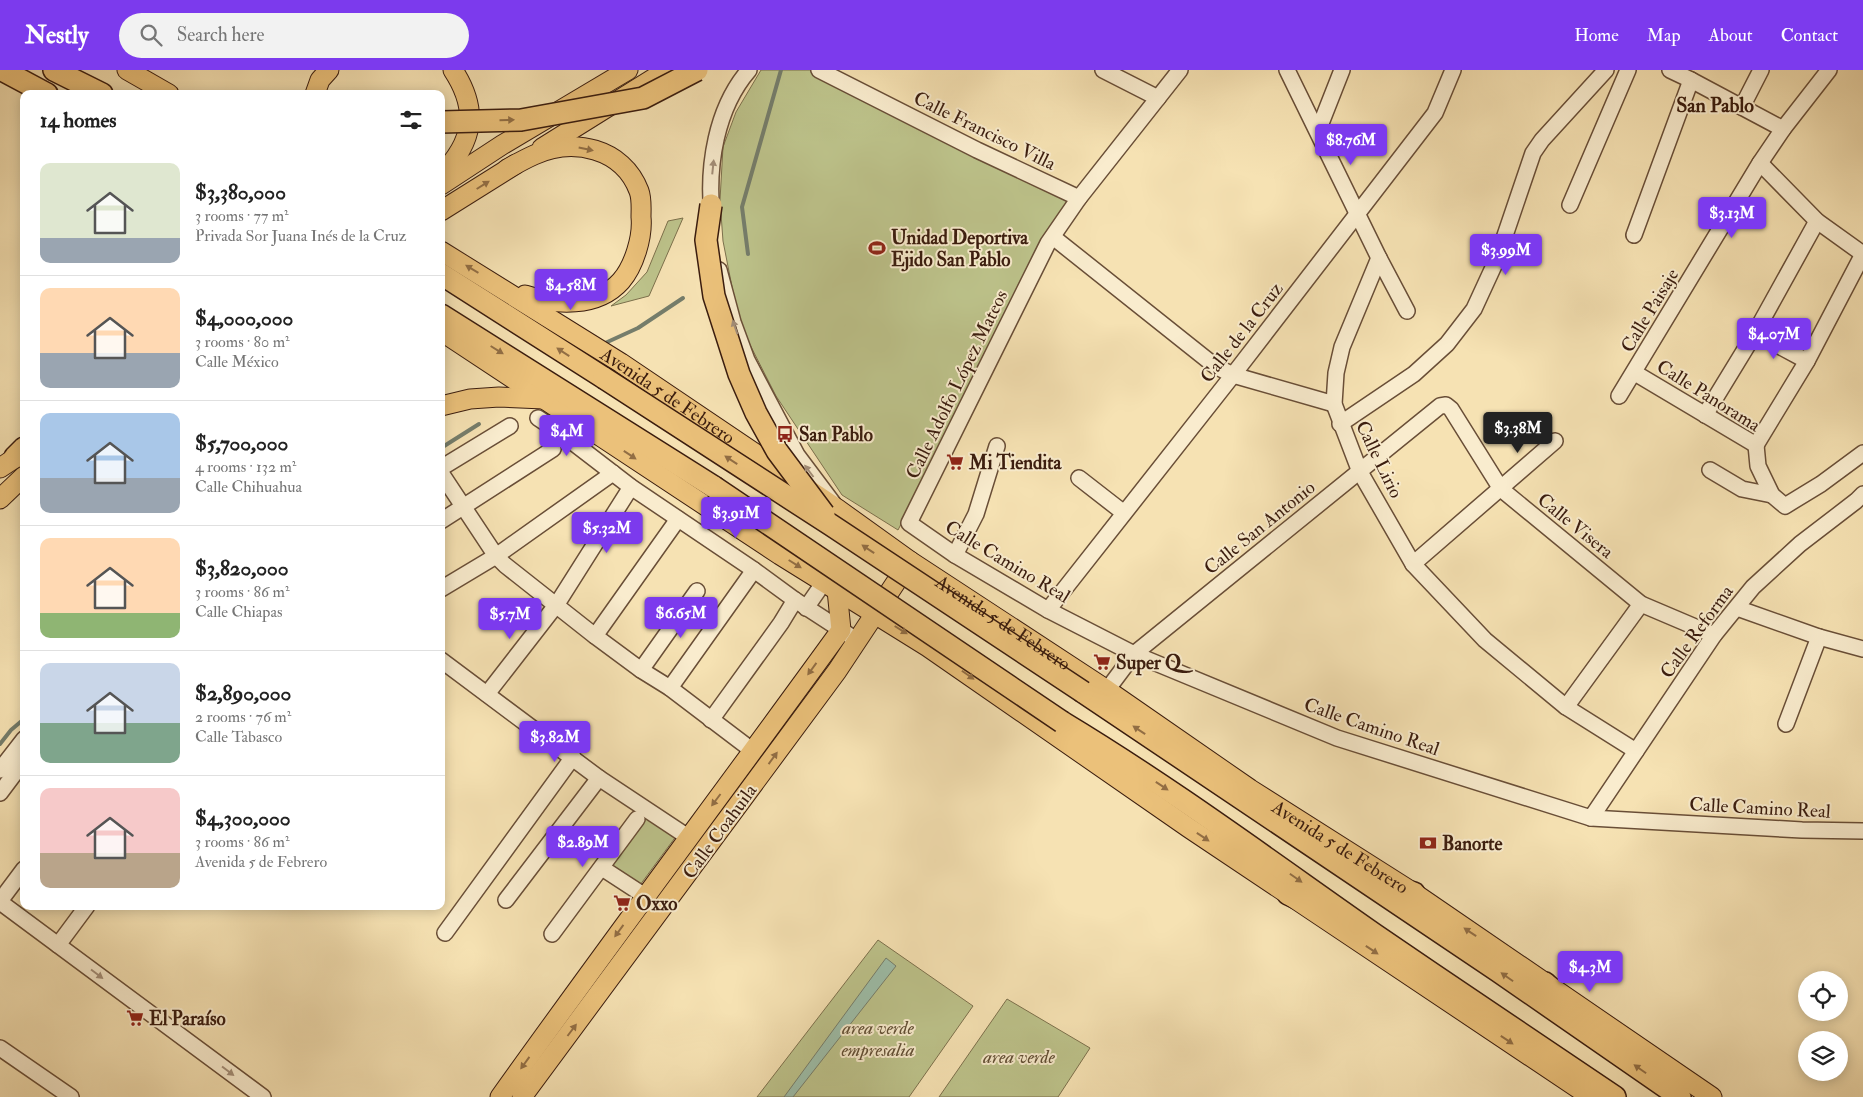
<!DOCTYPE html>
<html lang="en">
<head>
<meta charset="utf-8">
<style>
	body { margin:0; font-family:"IM FELL Double Pica",serif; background:#f2f2f2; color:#222; height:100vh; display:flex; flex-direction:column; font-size:19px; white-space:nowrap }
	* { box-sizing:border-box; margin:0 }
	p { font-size:16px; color:#767676 }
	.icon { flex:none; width:28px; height:28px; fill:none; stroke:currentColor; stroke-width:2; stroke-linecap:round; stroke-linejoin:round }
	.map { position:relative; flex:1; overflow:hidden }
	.details { position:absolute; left:20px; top:20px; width:425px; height:820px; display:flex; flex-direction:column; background:#fff; border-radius:10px; box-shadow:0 2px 12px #0003 }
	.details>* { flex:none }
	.buttons { position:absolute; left:1798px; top:901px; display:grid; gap:10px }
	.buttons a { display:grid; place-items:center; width:50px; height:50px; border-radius:50%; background:#fff; box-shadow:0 2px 12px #0003; font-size:25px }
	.price { position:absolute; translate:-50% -42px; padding:0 11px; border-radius:5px; background:#7c3aed; color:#fff; font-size:16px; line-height:32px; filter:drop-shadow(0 1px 2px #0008) }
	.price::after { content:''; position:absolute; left:50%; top:30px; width:15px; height:11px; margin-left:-8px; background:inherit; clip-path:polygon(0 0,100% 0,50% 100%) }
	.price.current { background:#222; color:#fff }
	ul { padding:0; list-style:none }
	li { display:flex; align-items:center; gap:15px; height:125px; padding:0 20px }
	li+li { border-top:1px solid #e0e0e0 }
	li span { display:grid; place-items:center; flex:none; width:140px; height:100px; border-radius:10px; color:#555 }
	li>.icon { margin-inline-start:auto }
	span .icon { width:60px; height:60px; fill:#fffc; stroke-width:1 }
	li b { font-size:21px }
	h2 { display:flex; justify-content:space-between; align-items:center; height:60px; padding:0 20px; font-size:21px }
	header { display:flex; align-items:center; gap:30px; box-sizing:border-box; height:70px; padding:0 25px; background:#7c3aed; color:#fff }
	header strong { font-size:24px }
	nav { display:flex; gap:28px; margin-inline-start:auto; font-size:18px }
	.search { width:350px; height:45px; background:#f2f2f2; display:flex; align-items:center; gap:12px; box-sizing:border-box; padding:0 18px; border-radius:28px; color:#767676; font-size:19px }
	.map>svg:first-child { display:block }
	.green { fill:#bdc38b; stroke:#7c704c }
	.water { fill:#9dbea9; stroke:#757d6b }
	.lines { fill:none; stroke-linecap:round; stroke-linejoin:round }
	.stream { stroke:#757d6b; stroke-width:4 }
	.minor-casing { stroke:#694e37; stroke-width:18 }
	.major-casing { stroke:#3a1c0e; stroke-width:21 }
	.highway-casing { stroke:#3a1c0e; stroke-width:24 }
	.minor { stroke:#f9ecce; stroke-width:15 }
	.major { stroke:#ebc17a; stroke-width:19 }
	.highway { stroke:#ebc17a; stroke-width:21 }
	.highway-bridge-casing { stroke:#3a1c0e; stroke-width:24; stroke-linecap:butt }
	.highway-bridge { stroke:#ebc17a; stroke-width:21 }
	.oneway { fill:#926e44 }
	.oneway2 { fill:#a38e78 }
	.labels { text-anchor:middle; stroke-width:4; stroke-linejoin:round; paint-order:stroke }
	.street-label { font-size:19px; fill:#3a1c0e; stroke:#f9ecce }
	.poi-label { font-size:19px; font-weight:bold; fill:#3a1c0e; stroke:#f9ecce; text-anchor:start }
	.park-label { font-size:19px; font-style:italic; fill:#614e34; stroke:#f9ecce }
	.neighbourhood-label { font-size:20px; font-weight:bold; fill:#3a1c0e; stroke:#f9ecce }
</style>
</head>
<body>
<header>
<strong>Nestly</strong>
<div class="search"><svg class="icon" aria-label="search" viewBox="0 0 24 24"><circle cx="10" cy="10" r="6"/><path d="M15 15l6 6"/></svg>Search here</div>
<nav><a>Home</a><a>Map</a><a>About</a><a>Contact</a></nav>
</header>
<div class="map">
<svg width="1863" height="1027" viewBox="0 0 1863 1027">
	<rect width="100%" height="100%" fill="#f6e2b3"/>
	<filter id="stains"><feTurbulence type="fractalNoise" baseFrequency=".004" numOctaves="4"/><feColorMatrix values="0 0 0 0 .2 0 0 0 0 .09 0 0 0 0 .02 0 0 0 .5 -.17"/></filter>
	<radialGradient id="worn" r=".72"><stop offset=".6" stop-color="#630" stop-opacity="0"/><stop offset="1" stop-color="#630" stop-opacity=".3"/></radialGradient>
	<g class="green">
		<polygon points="761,0 832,0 1068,129 898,460 842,425 776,326 744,263 734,227 723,171 720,130 723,77 736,42"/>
		<polygon points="683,148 649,226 611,236 626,225 647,202 668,151"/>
		<polygon points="644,743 677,765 640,815 608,792"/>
		<polygon points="878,870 973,936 909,1027 757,1027"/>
		<polygon points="1007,929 1090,978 1058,1027 939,1027"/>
	</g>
	<polygon class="water" points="886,888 896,896 793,1027 784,1027"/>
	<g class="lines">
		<g class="stream">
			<polyline points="748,184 742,137 781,0"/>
			<polyline points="603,274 638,258 683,228"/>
			<polyline points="441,378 479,354"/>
			<polyline points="0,674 11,660 24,649"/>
		</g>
		<g class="minor-casing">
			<g id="minor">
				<polyline points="819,0 977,80 1079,128"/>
				<polyline points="1103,0 1158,28"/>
				<polyline points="1180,0 1079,128 1048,173 909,453 955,485 1048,540 1134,584 1337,668 1591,748 1802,760 1863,761"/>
				<polyline points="1287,0 1379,188 1407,241"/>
				<polyline points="1670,0 1691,10 1783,59"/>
				<polyline points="1742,37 1761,0"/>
				<polyline points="1318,61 1342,0"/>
				<polyline points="1760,93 1817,151 1863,184"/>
				<polyline points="1570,135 1628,0"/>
				<path d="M712 145C707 96 716 38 749 0"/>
				<polyline points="1634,165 1691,10"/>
				<polyline points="1053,167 1215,296 1233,305 1334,334"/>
				<polyline points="1379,188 1342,277 1336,303 1334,334 1360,402 1413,494 1485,570 1566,637 1636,681"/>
				<polyline points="719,200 733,252 747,290 797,385 833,433"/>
				<polyline points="1755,263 1807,291"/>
				<polyline points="1635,303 1756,375"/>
				<polyline points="1619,326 1760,93 1783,59 1829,0"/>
				<polyline points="1705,345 1755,263 1817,151"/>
				<polyline points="538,348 562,364 631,417 754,500 795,530 858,571"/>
				<polyline points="1340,354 1414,304 1447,274 1474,239 1497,189 1533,83 1542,70 1606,0"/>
				<polyline points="1756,375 1807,291 1863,184"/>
				<polyline points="1756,375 1758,396 1772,425 1785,436 1821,414 1863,383"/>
				<polyline points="441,398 510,356"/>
				<polyline points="1710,400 1742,419 1772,425"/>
				<polyline points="441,403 496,486 505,495 595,566 641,600 670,618 753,681"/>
				<polyline points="1079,408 1124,443"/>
				<polyline points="441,451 553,379"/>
				<polyline points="955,485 976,444 997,376"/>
				<polyline points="1413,494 1555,371"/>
				<polyline points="441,519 496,486 613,403"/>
				<polyline points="806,538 824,512"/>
				<polyline points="1737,538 1819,567 1863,579"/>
				<polyline points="1048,540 1233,305 1435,43 1453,0"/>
				<polyline points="595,566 678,449"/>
				<polyline points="441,590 599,708 688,767"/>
				<polyline points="641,600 697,521"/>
				<polyline points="670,618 754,500"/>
				<polyline points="1107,620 1134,584 1440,336 1446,335 1451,339 1501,419 1641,534 1714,565"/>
				<polyline points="487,624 557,534 631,417"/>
				<polyline points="1566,637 1641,534"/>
				<polyline points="711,650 781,553 795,530"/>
				<polyline points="1786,654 1819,567"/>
				<polyline points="0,700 24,669"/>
				<polyline points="0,723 24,691"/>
				<polyline points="1591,748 1714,565 1753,517 1800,474 1856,431 1863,424"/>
				<polyline points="602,798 645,826"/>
				<polyline points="506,830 599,708"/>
				<polyline points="0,831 24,799"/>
				<polyline points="0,832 263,1027"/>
				<polyline points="445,863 573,687"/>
				<polyline points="552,864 637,749"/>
				<polyline points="58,875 87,836"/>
				<polyline points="0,978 71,1027"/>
			</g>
		</g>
		<g class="major-casing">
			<g id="major">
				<polyline points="127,0 169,24"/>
				<polyline points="315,24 320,10 329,0"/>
				<polyline points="542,78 667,0"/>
				<path d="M507 99C516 94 525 89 534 85 573 67 623 78 639 121 642 129 641 139 641 147 643 167 634 196 621 211 597 238 555 235 525 225"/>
				<path d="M441 105C474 71 479 40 453 0"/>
				<polyline points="441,115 502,75 628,0"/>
				<polyline points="441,141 516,94"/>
				<path id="s1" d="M441 181 621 293 839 440 910 491 1107 620 1250 719 1414 823 1712 1027"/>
				<polyline points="441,261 780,485 928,577 1189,758 1591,1027"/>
				<polyline points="441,336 470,329 499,327 544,329"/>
				<polyline points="0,398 24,382"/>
				<polyline points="0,429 24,406"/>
				<path d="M500 1027C612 870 728 716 841 560L837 520"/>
				<polyline points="522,1027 837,601 910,491"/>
			</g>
		</g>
		<g class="highway-casing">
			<g id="highway">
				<polyline points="2,0 47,24"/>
				<polyline points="54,0 102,24"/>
				<polyline points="441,204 604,308"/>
				<polyline points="441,245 714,417"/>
				<polyline points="15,387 24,378"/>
				<polyline points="1083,622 1498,901 1680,1027"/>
				<path d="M1062 652C1170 717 1271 792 1374 864 1454 919 1535 973 1615 1027"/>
				<polyline points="1376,812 1414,823"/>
				<polyline points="1288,824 1328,843"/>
				<polyline points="1545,913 1573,940"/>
			</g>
		</g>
		<use href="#minor" class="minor"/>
		<use href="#major" class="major"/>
		<use href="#highway" class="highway"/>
		<g class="highway-bridge-casing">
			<g id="highway-bridge">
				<polyline points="441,52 521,50 643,28 697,0"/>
				<polyline points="711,135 706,170 714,226 739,304 756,343 777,381 824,444"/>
				<polyline points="604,308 831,455 1083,622"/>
				<polyline points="714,417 1062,652"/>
			</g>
		</g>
		<use href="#highway-bridge" class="highway-bridge"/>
	</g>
	<defs><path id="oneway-solid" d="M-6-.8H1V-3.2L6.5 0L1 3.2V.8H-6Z" transform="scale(1.25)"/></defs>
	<g class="oneway">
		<use href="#oneway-solid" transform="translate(507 50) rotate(-2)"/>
		<use href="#oneway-solid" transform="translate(586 79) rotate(12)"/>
		<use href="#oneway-solid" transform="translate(483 115) rotate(-32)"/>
		<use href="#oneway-solid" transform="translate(472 199) rotate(-149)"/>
		<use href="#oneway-solid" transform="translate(497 280) rotate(32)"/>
		<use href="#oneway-solid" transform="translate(563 282) rotate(-147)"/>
		<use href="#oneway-solid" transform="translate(630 385) rotate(34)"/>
		<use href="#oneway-solid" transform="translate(731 390) rotate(-147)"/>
		<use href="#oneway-solid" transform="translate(868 479) rotate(-146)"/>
		<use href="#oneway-solid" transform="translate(795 494) rotate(32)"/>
		<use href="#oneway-solid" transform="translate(901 560) rotate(32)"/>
		<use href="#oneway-solid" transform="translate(812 599) rotate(126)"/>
		<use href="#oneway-solid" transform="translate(968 605) rotate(35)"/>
		<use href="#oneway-solid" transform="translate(1139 660) rotate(-146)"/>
		<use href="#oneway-solid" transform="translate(773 688) rotate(-54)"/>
		<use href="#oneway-solid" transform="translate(1162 716) rotate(34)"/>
		<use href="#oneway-solid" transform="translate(716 730) rotate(127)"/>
		<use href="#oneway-solid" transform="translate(1203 767) rotate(34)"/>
		<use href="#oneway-solid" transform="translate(1296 808) rotate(35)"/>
		<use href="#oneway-solid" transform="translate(619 861) rotate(126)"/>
		<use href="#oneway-solid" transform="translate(1470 862) rotate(-146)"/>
		<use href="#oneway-solid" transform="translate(1372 880) rotate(34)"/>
		<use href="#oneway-solid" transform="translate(1507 907) rotate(-145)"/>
		<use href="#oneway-solid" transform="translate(572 960) rotate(-53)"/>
		<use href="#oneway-solid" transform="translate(1507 970) rotate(34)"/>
		<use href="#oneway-solid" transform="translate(525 993) rotate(126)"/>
		<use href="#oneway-solid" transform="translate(1640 999) rotate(-145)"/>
	</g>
	<g class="oneway2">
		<use href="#oneway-solid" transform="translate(713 97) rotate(-84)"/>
		<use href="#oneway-solid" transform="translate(735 257) rotate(-109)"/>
		<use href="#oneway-solid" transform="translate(809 401) rotate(-127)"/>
		<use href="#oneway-solid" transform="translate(97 904) rotate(37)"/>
		<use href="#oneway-solid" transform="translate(228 1001) rotate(37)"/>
	</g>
	<defs>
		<g id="stadium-bare" transform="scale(1.35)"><path d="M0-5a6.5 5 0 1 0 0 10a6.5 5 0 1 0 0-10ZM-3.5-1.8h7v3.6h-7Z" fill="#8f2418" stroke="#f9ecce" stroke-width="2.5" paint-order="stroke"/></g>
		<g id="bus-bare" transform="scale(1.35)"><path d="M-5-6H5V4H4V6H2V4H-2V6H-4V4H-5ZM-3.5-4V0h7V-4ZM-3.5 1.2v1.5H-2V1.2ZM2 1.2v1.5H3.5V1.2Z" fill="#8f2418" stroke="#f9ecce" stroke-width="2.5" paint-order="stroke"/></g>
		<g id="supermarket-bare" transform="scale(1.35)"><path d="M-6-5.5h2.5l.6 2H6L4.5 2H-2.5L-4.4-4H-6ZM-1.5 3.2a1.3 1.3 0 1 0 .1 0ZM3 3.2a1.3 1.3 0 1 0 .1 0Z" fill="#8f2418" stroke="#f9ecce" stroke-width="2.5" paint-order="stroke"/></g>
		<g id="bank-bare" transform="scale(1.35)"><path d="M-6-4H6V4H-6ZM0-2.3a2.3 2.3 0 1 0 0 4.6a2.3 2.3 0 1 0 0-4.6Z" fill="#8f2418" stroke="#f9ecce" stroke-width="2.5" paint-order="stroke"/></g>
	</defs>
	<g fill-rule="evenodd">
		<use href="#stadium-bare" x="877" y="178"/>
		<use href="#bus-bare" x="785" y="364"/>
		<use href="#supermarket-bare" x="955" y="392"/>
		<use href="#supermarket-bare" x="1102" y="592"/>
		<use href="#bank-bare" x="1428" y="773"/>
		<use href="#supermarket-bare" x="622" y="833"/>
		<use href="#supermarket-bare" x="135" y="948"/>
	</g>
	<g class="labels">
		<g class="street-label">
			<text transform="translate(985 60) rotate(26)" y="7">Calle Francisco Villa</text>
			<text transform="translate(1649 240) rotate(-59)" y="7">Calle Paisaje</text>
			<text transform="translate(1241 262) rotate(-52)" y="7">Calle de la Cruz</text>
			<text transform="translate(956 314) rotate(-64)" y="7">Calle Adolfo López Mateos</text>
			<text dy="7" stroke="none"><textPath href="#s1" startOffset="269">Avenida 5 de Febrero</textPath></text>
			<text transform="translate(1709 325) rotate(32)" y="7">Calle Panorama</text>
			<text transform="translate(1380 389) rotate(64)" y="7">Calle Lirio</text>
			<text transform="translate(1576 455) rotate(39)" y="7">Calle Visera</text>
			<text transform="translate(1259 457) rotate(-39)" y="7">Calle San Antonio</text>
			<text transform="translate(1008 491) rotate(31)" y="7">Calle Camino Real</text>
			<text dy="7" stroke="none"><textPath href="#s1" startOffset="674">Avenida 5 de Febrero</textPath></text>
			<text transform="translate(1696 561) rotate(-54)" y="7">Calle Reforma</text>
			<text transform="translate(1372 656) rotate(19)" y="7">Calle Camino Real</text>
			<text transform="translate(1760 737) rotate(3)" y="7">Calle Camino Real</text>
			<text transform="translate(719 761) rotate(-54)" y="7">Calle Coahuila</text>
			<text dy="7" stroke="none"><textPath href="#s1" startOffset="1079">Avenida 5 de Febrero</textPath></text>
		</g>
		<g class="poi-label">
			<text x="891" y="174">Unidad Deportiva<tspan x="891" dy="22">Ejido San Pablo</tspan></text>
			<text x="799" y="371">San Pablo</text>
			<text x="969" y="399">Mi Tiendita</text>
			<text x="1116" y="599">Super Q</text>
			<text x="1442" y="780">Banorte</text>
			<text x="636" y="840">Oxxo</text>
			<text x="149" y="955">El Paraíso</text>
		</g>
		<g class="park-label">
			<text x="878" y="964">area verde<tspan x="878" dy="22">empresalia</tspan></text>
			<text x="1019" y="993">area verde</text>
		</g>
		<g class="neighbourhood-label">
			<text x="1715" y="42">San Pablo</text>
		</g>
	</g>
	<rect width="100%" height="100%" filter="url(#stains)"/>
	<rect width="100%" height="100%" fill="url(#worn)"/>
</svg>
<div class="buttons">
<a><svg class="icon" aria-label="locate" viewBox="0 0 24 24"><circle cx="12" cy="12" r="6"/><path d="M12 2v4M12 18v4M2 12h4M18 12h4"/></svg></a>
<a><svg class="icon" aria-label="layers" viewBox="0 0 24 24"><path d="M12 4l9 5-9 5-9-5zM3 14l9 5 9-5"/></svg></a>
</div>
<b class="price" style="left:1351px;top:96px">$8.76M</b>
<b class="price" style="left:1732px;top:169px">$3.13M</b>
<b class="price" style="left:1506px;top:206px">$3.99M</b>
<b class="price" style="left:571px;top:241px">$4.58M</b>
<b class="price" style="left:1774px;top:290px">$4.07M</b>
<b class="price current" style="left:1518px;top:384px">$3.38M</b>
<b class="price" style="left:567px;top:387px">$4M</b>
<b class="price" style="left:736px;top:469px">$3.91M</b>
<b class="price" style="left:607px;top:484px">$5.32M</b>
<b class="price" style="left:681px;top:569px">$6.65M</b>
<b class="price" style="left:510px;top:570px">$5.7M</b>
<b class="price" style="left:555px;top:693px">$3.82M</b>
<b class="price" style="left:583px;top:798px">$2.89M</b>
<b class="price" style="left:1590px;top:923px">$4.3M</b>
<section class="details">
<h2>14 homes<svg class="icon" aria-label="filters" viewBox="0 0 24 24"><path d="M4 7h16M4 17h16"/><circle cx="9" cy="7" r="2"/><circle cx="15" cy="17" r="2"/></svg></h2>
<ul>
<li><span style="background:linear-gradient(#dfe7d0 75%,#9aa5b1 0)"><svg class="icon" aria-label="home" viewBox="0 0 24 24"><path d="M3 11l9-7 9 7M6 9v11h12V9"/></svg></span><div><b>$3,380,000</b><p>3 rooms · 77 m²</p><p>Privada Sor Juana Inés de la Cruz</p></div></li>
<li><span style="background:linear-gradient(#ffd9b3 65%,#9aa5b1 0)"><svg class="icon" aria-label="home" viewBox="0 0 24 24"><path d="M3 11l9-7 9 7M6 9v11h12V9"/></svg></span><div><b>$4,000,000</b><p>3 rooms · 80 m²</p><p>Calle México</p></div></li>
<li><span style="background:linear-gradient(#a9c7e8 65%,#9aa5b1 0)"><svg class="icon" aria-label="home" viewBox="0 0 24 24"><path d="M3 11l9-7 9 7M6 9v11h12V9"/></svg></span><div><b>$5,700,000</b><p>4 rooms · 132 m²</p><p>Calle Chihuahua</p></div></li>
<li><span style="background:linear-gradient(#ffd9b3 75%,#8fb573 0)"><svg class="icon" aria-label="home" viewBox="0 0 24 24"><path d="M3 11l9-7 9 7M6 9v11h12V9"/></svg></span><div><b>$3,820,000</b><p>3 rooms · 86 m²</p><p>Calle Chiapas</p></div></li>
<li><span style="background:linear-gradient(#c9d6e8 60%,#7fa58c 0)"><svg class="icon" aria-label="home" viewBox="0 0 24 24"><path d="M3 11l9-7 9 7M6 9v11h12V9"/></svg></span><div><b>$2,890,000</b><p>2 rooms · 76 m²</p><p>Calle Tabasco</p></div></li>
<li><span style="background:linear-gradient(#f6c9c9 65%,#b9a48a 0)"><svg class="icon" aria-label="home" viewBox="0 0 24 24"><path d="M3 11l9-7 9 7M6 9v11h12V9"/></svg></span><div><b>$4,300,000</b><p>3 rooms · 86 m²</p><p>Avenida 5 de Febrero</p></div></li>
</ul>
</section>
</div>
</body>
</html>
